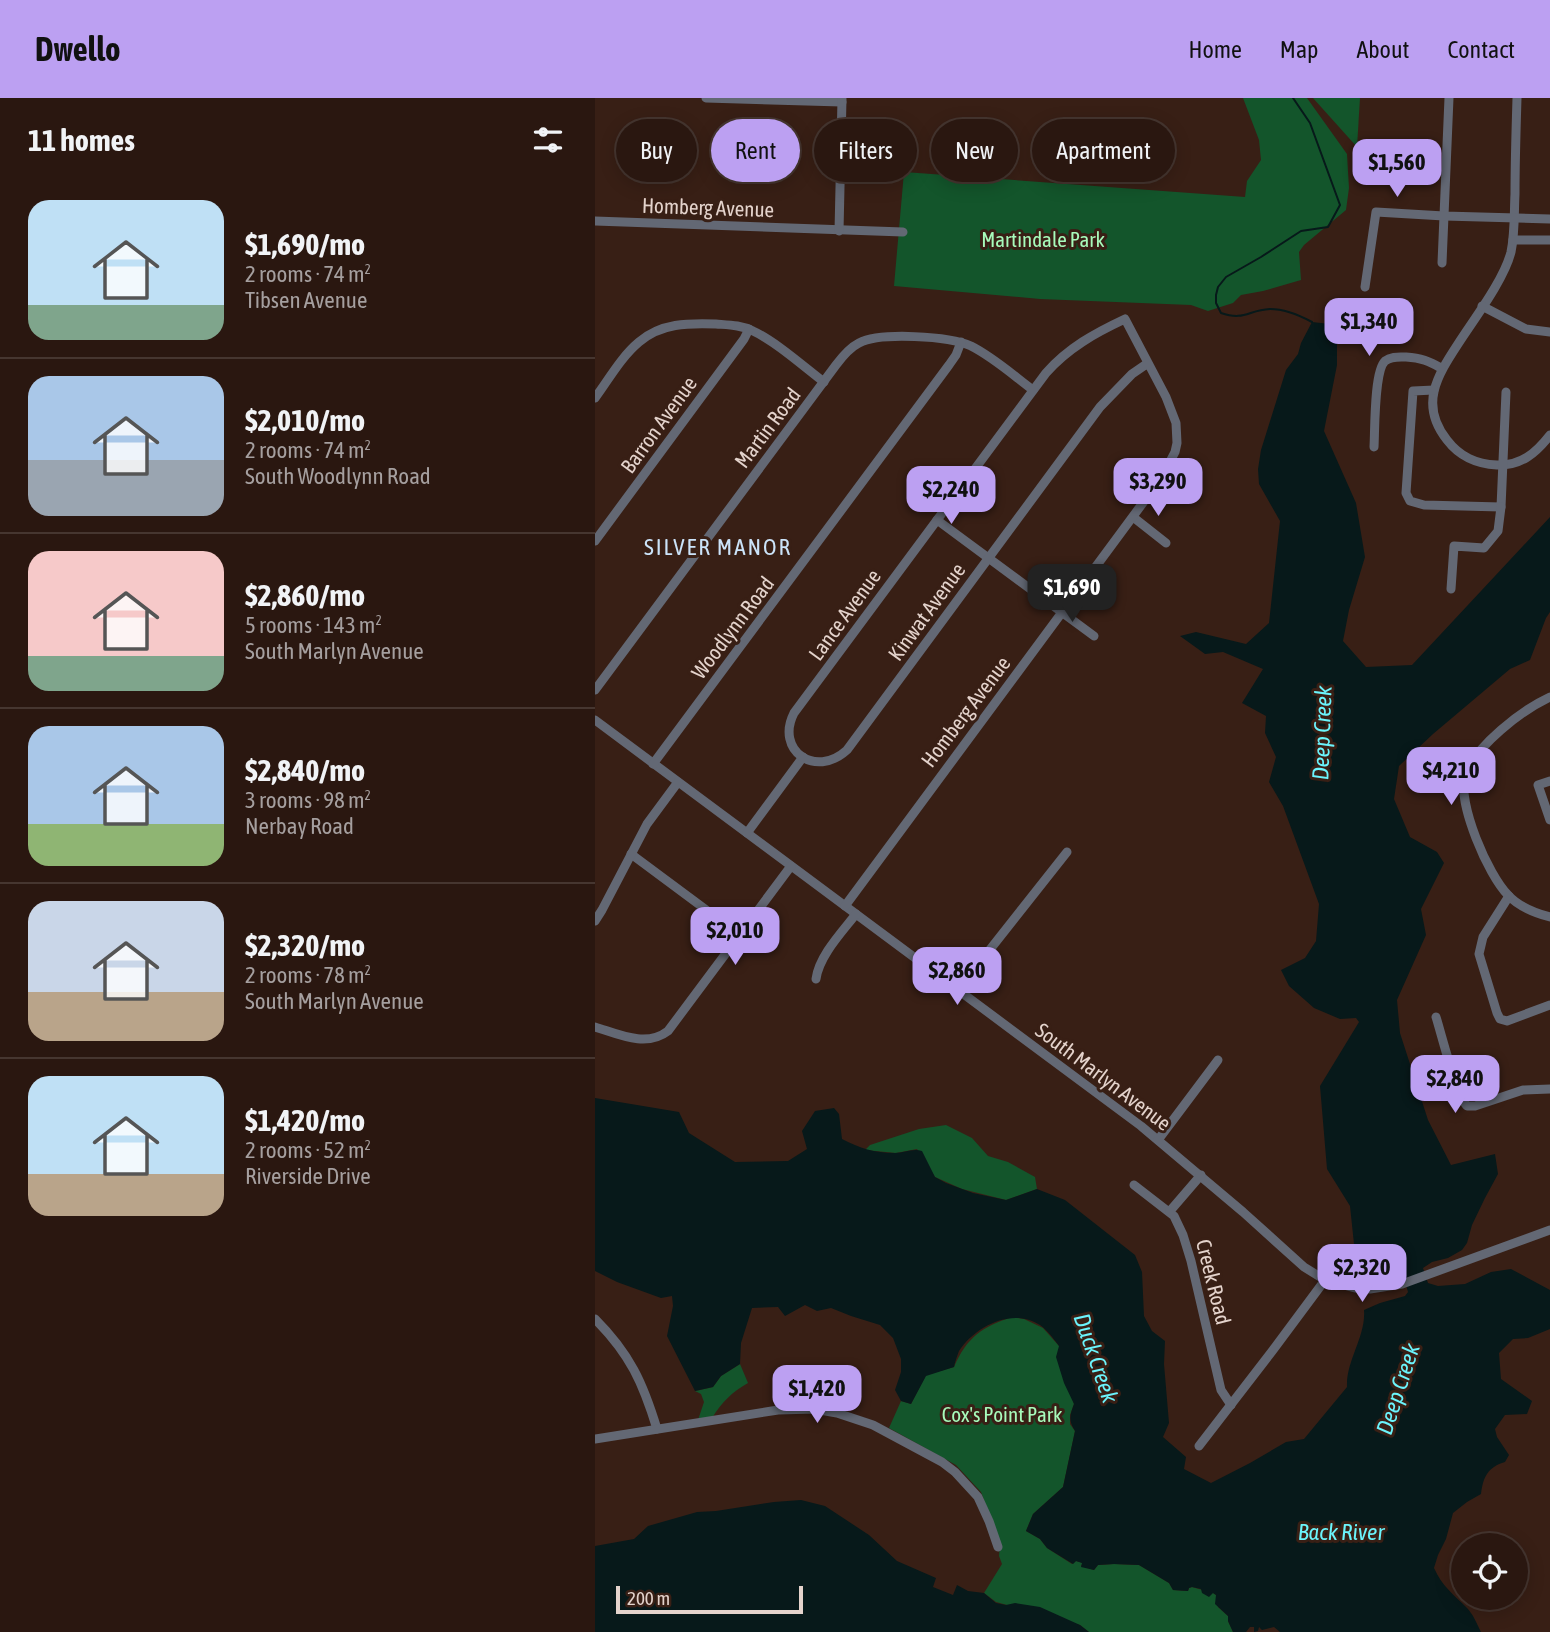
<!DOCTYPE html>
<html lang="en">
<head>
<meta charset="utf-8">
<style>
	body { margin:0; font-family:"Asap Condensed",sans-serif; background:#36241e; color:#f1f3f6; height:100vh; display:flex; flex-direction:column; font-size:26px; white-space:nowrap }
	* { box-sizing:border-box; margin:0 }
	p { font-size:23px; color:#a59f9f }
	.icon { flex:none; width:38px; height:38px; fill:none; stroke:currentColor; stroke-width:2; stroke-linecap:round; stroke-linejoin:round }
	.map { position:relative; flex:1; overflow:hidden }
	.panel { display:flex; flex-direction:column; background:#2a1710; width:595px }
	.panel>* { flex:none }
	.banner { position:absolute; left:21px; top:21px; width:665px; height:63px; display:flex; gap:14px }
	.controls { position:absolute; left:856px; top:1435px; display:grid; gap:14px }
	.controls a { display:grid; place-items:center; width:77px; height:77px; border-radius:50%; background:#2a1710; box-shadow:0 4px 18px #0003,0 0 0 2px #463630; font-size:35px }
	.scale { position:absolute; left:21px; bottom:18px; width:187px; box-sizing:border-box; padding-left:7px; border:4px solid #e4d3cc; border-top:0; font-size:19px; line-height:24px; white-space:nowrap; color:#e4d3cc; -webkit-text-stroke:5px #381f15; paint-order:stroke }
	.price { position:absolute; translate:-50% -60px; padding:0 16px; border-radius:14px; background:#bca0f2; color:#111; font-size:23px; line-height:46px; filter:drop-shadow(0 2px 4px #0008) }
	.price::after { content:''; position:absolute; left:50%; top:42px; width:21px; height:16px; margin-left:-10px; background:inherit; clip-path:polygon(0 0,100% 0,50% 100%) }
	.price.on { background:#222; color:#fff }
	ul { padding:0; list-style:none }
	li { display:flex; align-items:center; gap:21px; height:175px; padding:0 28px }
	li+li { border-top:2px solid #463630 }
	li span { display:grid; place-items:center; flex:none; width:196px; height:140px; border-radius:21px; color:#555 }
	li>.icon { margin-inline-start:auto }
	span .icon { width:84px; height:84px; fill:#fffc; stroke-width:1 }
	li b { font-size:30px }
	h2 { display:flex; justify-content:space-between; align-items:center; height:84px; padding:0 28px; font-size:30px }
	.tag { padding:0 24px; border-radius:32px; background:#2a1710; box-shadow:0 4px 18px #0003,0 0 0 2px #463630; font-size:24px; line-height:63px }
	.tag.on { background:#bca0f2; color:#111 }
	header { display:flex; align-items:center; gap:42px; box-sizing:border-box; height:98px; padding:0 35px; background:#bca0f2; color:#111 }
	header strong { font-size:33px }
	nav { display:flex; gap:38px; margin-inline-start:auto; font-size:24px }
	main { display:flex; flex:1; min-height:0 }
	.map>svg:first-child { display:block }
	.green { fill:#13552b }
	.water { fill:#07191a }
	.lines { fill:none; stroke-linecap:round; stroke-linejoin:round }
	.stream { stroke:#07191a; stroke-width:2 }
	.minor { stroke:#636874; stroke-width:9 }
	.labels { text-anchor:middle; stroke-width:6; stroke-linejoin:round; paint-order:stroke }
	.street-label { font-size:21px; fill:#e4d3cc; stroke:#381f15 }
	.park-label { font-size:21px; fill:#a7fbbb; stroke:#381f15 }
	.neighbourhood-label { font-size:23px; letter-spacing:2px; fill:#cbe3f9; stroke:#381f15 }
	.water-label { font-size:23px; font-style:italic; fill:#6bf4fc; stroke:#381f15 }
</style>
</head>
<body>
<header>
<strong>Dwello</strong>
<nav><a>Home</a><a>Map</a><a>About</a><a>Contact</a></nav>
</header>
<main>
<section class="panel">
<h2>11 homes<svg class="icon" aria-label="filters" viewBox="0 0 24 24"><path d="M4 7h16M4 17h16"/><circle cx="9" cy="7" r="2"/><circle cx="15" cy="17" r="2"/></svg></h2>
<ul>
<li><span style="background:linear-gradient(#bfe0f5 75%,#7fa58c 0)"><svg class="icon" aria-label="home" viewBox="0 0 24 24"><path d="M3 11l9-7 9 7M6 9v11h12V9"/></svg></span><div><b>$1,690/mo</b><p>2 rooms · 74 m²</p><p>Tibsen Avenue</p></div></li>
<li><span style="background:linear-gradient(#a9c7e8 60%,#9aa5b1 0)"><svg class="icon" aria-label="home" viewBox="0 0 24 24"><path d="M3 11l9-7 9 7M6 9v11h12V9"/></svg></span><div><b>$2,010/mo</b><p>2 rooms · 74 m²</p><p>South Woodlynn Road</p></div></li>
<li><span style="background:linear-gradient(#f6c9c9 75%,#7fa58c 0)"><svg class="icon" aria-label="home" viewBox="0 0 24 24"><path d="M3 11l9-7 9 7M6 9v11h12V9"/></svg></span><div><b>$2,860/mo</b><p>5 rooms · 143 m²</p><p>South Marlyn Avenue</p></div></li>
<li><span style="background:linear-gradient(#a9c7e8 70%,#8fb573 0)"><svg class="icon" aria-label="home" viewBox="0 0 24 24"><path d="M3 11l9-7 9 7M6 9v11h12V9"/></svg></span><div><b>$2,840/mo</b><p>3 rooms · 98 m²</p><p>Nerbay Road</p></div></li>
<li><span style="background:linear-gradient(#c9d6e8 65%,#b9a48a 0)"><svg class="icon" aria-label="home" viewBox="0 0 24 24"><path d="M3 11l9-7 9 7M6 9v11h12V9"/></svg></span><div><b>$2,320/mo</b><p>2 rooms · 78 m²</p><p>South Marlyn Avenue</p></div></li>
<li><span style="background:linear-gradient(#bfe0f5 70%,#b9a48a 0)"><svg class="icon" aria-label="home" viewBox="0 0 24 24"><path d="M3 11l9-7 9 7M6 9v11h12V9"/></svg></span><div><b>$1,420/mo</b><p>2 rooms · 52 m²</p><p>Riverside Drive</p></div></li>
</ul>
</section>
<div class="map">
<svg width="955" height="1534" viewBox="0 0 955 1534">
	<rect width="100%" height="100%" fill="#381f15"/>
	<g class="green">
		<polygon points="648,0 712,0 752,56 754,90 751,112 709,147 704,154 706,182 668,193 646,197 638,205 613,213 596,207 445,201 299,188 309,74 650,99 652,83 666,62 664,42"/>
		<polygon points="718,0 765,0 762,49"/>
		<polygon points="351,1027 377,1040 393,1058 413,1064 440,1079 442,1091 411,1102 367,1091 340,1079 322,1051 301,1055 270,1052 275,1047 324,1031"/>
		<path d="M417 1219 429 1221 448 1230 464 1248 479 1306 475 1317V1326L480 1333 468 1389 438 1416 431 1433 445 1441 452 1450 477 1466 481 1463 488 1465 486 1468 499 1472 503 1467 519 1466 544 1467 574 1485 578 1492 593 1493 594 1490 597 1489 618 1495 621 1497 623 1509 633 1518V1523L638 1534H494L485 1527 401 1504 389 1495 407 1466 404 1458 405 1445 386 1394 361 1367 294 1330 306 1303 316 1306 331 1277 359 1269C372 1239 387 1229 417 1219Z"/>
		<path d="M145 1266 153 1285C137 1294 127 1304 117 1320L103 1322 109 1304 106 1296 100 1293 118 1289 126 1278Z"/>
	</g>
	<g class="water">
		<path d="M717 224 735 226 742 245V267L729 333 761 405 770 459 754 512 748 543 771 569 817 567 955 419V514L951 520 935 562 915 571 838 636 804 668 799 701 815 739 842 754 849 765 826 811 831 837 802 902 805 935 833 1022 856 1067 900 1056 903 1076 890 1100 877 1127 872 1145 867 1152 853 1160 837 1164 828 1170 833 1185 843 1188 870 1186 896 1174 916 1171 955 1192V1231L933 1240 918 1241 904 1255 906 1281 937 1303 932 1316 910 1317 900 1331 902 1339 914 1357 910 1364C893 1369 888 1379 886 1396L872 1404 858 1415 851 1441 843 1457 839 1470C847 1488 858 1496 872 1510 878 1516 882 1526 886 1534H685L679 1529 667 1532 664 1529 663 1533 659 1534V1529H655L651 1534H638L633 1523V1518L620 1506 621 1497 618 1495 614 1499 607 1495 606 1491 597 1489 594 1490 593 1493 578 1492 574 1485 544 1467 519 1466 503 1467 499 1472 486 1469 487 1465 481 1463 478 1466 452 1450 445 1441 431 1433 438 1416 468 1389 480 1333C473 1322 475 1317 479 1306L469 1285 461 1259 464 1248C458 1240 453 1233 445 1227 418 1209 380 1228 364 1253 362 1258 360 1264 359 1269L331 1278 316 1306 306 1303 300 1292 306 1274V1261L298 1240 285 1227 256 1218 236 1210 222 1213 210 1207 190 1218 183 1209 157 1210 146 1245 145 1266 126 1278 118 1289 100 1293 72 1238 78 1208 77 1198 66 1200 22 1184 0 1173V1000L84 1014 94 1035 140 1064 193 1063 212 1051 207 1033 220 1013 239 1010 244 1016 247 1041C265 1050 279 1055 300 1055 309 1055 318 1050 327 1053L340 1079 351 1085 378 1095 411 1102 442 1091 470 1102 540 1157 547 1174 549 1218 557 1233 570 1243 569 1266 574 1325 568 1339 591 1359 589 1371 616 1385 655 1365 691 1344 709 1341 752 1289C751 1262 771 1239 769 1212L785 1205 810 1198 813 1194 808 1177C788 1177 776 1182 761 1165L755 1108 732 1071 725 988 764 924 761 920 745 921 719 910 694 888 686 872 710 860 721 843 724 806 688 708 674 684 681 659 670 635 671 618 647 605 668 571 628 554 610 556 585 538 601 534 651 546 674 525 685 423 664 386 663 371 666 352 691 272 703 256 706 245Z"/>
		<polygon points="206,1402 230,1408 274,1437 302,1463 341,1480 338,1489 358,1497 362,1487 373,1493 389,1495 401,1505 411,1507 420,1505 445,1509 485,1527 494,1534 0,1534 0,1448 39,1441 53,1428 102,1414 121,1413 179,1404"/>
	</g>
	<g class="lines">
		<path class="stream" d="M698 0 715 25 745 107 733 129 706 133 666 159 631 179 623 189 621 197V205L626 215C650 223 653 212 675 211 690 211 704 217 717 224"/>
		<g class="minor">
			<polyline points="111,0 247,4"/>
			<path d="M922 0C921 32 920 64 920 96 919 115 920 135 916 154 909 182 879 221 863 246 842 278 824 307 852 342 865 359 881 366 902 367 926 368 941 355 955 337"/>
			<polyline points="0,123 308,134"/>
			<polyline points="244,133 247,1"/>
			<polyline points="918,142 955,142"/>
			<polyline points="847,165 854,0"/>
			<polyline points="770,189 781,114 849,118 955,121"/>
			<polyline points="887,208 931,231 955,234"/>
			<polyline points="839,292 818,293 811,395 815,403 829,407 906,409 911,294"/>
			<path d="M0 300C14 281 26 259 44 244 66 225 93 225 121 226 134 227 146 227 158 233 180 243 208 268 229 284"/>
			<path d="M779 349C780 332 779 273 790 263 796 258 804 259 811 259 826 260 834 263 846 270"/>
			<polyline points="538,419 571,445"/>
			<polyline points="342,422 499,538"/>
			<polyline points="0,443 149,241 154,231"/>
			<polyline points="856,491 859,448 889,450 903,433 906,409"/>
			<path d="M0 592 241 267C247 259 254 250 264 245 285 234 354 238 376 248 398 259 418 277 438 292"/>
			<path d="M955 599C927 612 880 648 870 678 862 705 893 777 913 797 923 808 940 815 955 819"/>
			<polyline points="0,622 546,1028 648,1114 709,1169 730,1182 760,1190 775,1191 807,1186 955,1132"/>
			<polyline points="58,666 354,267 361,257 366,244"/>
			<polyline points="955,683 943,687 955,722"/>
			<polyline points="152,735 208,659"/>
			<polyline points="36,756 145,837"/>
			<polyline points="914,798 888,839 884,856 902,915 905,921 912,923 955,907"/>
			<path d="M250 808 553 398 568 377 580 354 582 345 581 325 571 299 530 221C500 235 473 250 451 275L199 615C180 652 220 681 252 652L505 309 537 276 553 265"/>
			<polyline points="0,823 7,812 52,726 83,684"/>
			<path d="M221 881C224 858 247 834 261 816"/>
			<polyline points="363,892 472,754"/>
			<path d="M841 919C847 938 861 996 872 1008H880L928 992 955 991"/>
			<path d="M0 929C23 936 51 950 73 933L196 768"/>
			<polyline points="563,1042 623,962"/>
			<polyline points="539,1087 579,1118 588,1137 596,1163 626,1292 636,1307"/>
			<polyline points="575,1113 606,1077"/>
			<path d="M0 1221C35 1256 48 1285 62 1331"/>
			<polyline points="0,1341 183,1312 219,1311 242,1315 278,1327 347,1364 360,1374 383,1399 394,1423 403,1449"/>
			<polyline points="604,1348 678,1252 730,1182"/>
		</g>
	</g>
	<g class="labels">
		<g class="street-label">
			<text transform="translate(113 110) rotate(2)" y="7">Homberg Avenue</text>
			<text transform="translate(64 327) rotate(-54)" y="7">Barron Avenue</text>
			<text transform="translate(173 330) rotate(-53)" y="7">Martin Road</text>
			<text transform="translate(332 514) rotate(-54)" y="7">Kinwat Avenue</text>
			<text transform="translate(250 517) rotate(-54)" y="7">Lance Avenue</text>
			<text transform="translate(138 530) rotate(-53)" y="7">Woodlynn Road</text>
			<text transform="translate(371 614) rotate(-53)" y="7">Homberg Avenue</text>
			<text transform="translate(508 979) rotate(37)" y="7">South Marlyn Avenue</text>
			<text transform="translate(618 1184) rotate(76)" y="7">Creek Road</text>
		</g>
		<g class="park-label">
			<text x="448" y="149">Martindale Park</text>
			<text x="407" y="1324">Cox's Point Park</text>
		</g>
		<g class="neighbourhood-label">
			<text x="123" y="457">SILVER MANOR</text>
		</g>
		<g class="water-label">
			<text transform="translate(727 635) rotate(-88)" y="8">Deep Creek</text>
			<text transform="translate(501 1260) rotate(71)" y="8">Duck Creek</text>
			<text transform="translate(803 1291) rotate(-72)" y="8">Deep Creek</text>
			<text x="746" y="1442">Back River</text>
		</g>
	</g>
</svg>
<div class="controls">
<a><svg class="icon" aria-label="locate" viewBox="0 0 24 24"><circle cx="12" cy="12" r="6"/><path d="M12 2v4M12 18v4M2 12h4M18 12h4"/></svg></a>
</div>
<div class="scale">200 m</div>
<b class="price" style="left:802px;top:101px">$1,560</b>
<b class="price" style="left:774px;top:260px">$1,340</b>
<b class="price" style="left:563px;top:420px">$3,290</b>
<b class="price" style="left:356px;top:428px">$2,240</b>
<b class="price on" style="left:477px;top:526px">$1,690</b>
<b class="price" style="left:856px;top:709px">$4,210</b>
<b class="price" style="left:140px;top:869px">$2,010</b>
<b class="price" style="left:362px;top:909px">$2,860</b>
<b class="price" style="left:860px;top:1017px">$2,840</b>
<b class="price" style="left:767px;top:1206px">$2,320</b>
<b class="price" style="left:222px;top:1327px">$1,420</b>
<div class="banner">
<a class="tag">Buy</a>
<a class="tag on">Rent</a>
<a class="tag">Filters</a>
<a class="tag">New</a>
<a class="tag">Apartment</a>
</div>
</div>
</main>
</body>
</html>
